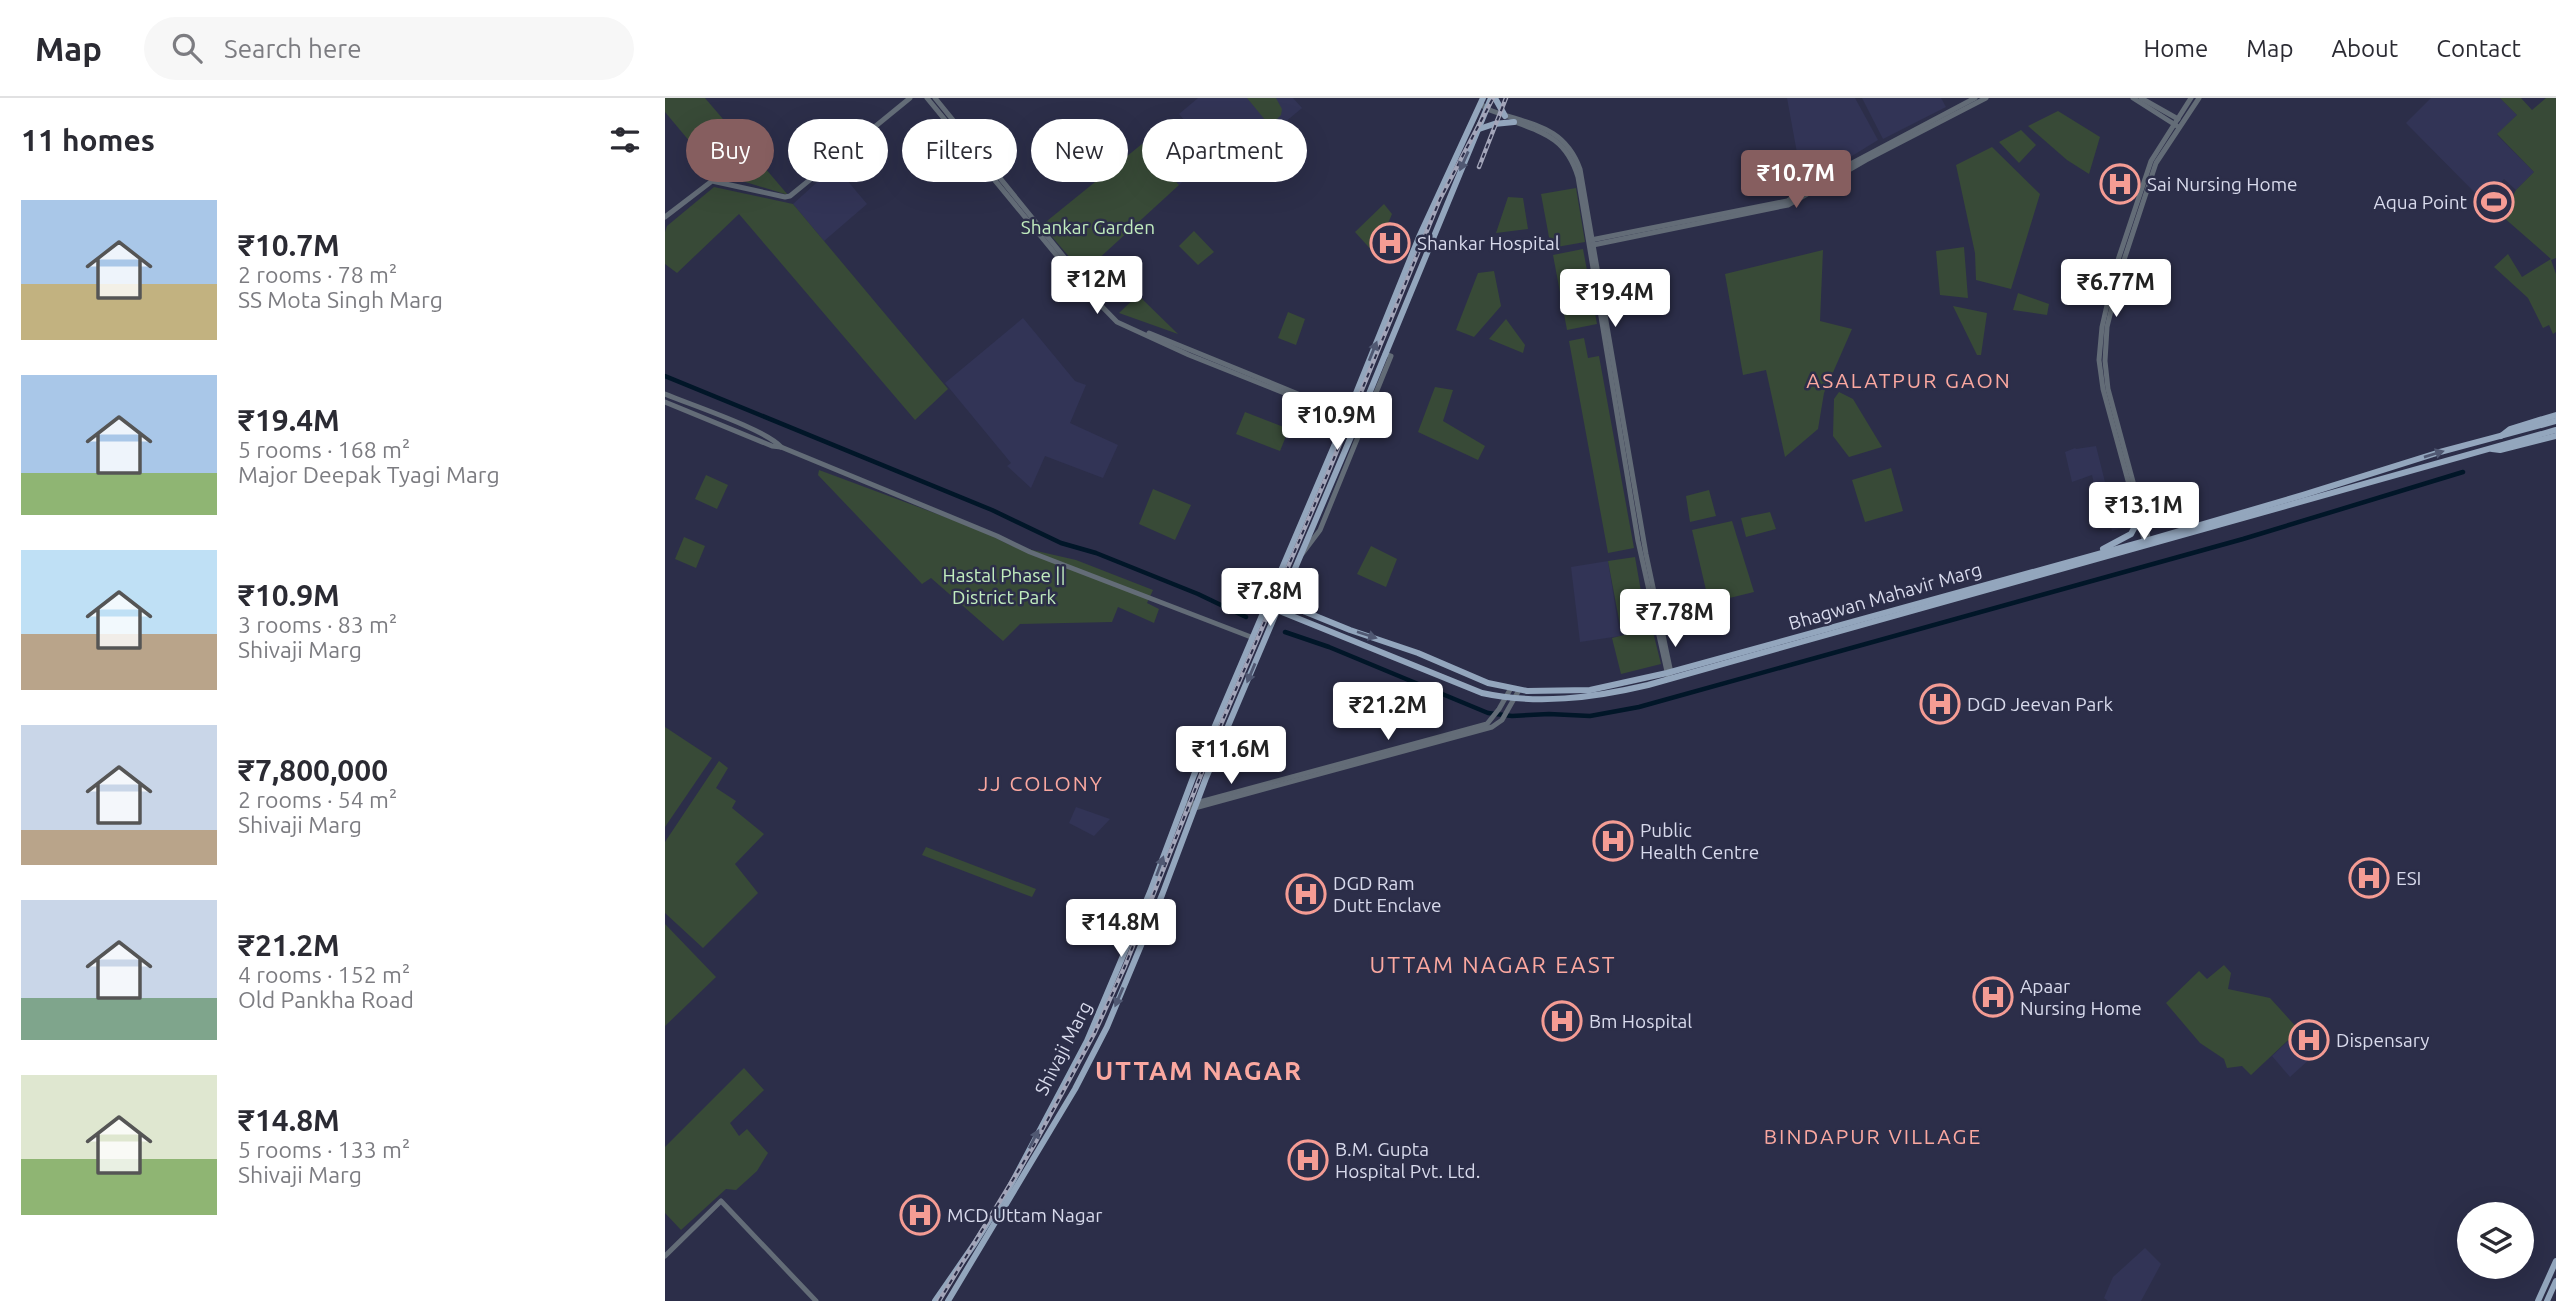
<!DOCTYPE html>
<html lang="en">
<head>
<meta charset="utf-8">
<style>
	body { margin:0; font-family:Ubuntu,sans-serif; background:#f7f7f7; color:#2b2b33; height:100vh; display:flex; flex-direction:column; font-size:26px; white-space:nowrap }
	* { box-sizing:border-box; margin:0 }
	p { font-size:23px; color:#7c7c81 }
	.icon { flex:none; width:38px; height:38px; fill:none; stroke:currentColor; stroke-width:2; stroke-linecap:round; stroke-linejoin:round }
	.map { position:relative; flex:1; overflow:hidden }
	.sheet { display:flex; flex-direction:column; background:#fff; width:665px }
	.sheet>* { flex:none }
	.banner { position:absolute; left:21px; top:21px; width:665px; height:63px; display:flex; gap:14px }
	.buttons { position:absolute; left:1792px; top:1104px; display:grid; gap:14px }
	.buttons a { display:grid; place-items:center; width:77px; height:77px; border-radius:50%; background:#fff; box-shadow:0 7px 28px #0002; font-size:35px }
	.price { position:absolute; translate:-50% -60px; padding:0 16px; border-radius:7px; background:#fff; color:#222; font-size:23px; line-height:46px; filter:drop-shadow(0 2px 4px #0008) }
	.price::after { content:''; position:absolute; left:50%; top:42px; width:21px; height:16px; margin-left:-10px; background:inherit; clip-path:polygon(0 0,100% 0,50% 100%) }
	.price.current { background:#865e5f; color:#fff }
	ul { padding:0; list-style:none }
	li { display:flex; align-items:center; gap:21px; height:175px; padding:0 21px }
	li span { display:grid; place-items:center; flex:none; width:196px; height:140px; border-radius:0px; color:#555 }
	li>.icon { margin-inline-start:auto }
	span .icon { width:84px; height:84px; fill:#fffc; stroke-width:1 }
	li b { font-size:30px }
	h2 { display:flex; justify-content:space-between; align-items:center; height:84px; padding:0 21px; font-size:30px }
	.pill { padding:0 24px; border-radius:32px; background:#fff; box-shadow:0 7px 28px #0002; font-size:24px; line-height:63px }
	.pill.current { background:#865e5f; color:#fff }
	header { display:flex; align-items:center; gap:42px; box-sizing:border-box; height:98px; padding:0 35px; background:#fff; border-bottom:2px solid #e1e1e2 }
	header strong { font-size:33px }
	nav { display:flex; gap:38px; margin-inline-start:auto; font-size:24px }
	.search { width:490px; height:63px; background:#f7f7f7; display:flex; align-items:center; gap:18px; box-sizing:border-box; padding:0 24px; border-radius:38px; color:#7c7c81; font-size:26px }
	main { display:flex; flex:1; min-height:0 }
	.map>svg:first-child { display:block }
	.built { fill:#323456 }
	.green { fill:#384a37 }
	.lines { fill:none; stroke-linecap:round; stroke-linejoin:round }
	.canal { stroke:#011628; stroke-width:4.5 }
	.minor { stroke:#636c77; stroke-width:5 }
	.major { stroke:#93a6bd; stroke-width:6 }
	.rail-casing { stroke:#a3a5b9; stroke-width:4.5 }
	.rail { stroke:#2c2e49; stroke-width:2; stroke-dasharray:5; stroke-linecap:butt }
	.oneway { fill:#505872 }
	.labels { text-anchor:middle; stroke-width:5; stroke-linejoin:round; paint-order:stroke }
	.poi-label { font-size:19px; fill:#d8daec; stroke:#2c2e49; text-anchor:start }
	.park-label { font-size:19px; fill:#c1ecbe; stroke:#2c2e49 }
	.street-label { font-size:19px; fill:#d8daec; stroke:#2c2e49 }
	.neighbourhood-label { font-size:21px; letter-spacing:2px; fill:#fba8a0; stroke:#2c2e49 }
	.quarter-label { font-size:23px; letter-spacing:2px; fill:#fba8a0; stroke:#2c2e49 }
	.district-label { font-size:26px; font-weight:bold; letter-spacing:2px; fill:#fba8a0; stroke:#2c2e49 }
</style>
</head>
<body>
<header>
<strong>Map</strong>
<div class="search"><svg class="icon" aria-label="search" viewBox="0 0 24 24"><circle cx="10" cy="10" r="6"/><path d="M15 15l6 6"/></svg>Search here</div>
<nav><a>Home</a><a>Map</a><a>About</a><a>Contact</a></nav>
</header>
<main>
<section class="sheet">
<h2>11 homes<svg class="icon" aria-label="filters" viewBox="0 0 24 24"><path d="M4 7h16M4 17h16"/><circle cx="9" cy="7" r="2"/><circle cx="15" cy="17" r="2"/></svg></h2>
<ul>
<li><span style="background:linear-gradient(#a9c7e8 60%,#c2b280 0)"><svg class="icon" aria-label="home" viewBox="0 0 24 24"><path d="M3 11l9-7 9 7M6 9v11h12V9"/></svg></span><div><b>₹10.7M</b><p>2 rooms · 78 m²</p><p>SS Mota Singh Marg</p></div></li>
<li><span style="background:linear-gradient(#a9c7e8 70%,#8fb573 0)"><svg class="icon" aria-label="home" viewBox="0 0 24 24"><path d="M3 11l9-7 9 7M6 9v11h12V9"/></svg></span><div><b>₹19.4M</b><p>5 rooms · 168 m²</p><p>Major Deepak Tyagi Marg</p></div></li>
<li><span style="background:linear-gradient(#bfe0f5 60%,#b9a48a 0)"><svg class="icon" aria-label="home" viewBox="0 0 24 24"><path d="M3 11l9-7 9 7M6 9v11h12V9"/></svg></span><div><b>₹10.9M</b><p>3 rooms · 83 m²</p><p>Shivaji Marg</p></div></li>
<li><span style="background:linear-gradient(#c9d6e8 75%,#b9a48a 0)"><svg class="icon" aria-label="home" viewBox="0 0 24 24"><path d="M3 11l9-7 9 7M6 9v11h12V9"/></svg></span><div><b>₹7,800,000</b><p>2 rooms · 54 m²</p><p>Shivaji Marg</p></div></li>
<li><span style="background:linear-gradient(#c9d6e8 70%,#7fa58c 0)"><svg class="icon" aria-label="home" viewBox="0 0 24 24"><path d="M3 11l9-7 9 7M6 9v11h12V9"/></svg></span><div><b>₹21.2M</b><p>4 rooms · 152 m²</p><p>Old Pankha Road</p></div></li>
<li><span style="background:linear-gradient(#dfe7d0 60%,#8fb573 0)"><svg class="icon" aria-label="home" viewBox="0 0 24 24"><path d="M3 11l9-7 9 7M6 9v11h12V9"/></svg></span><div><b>₹14.8M</b><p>5 rooms · 133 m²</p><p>Shivaji Marg</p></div></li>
</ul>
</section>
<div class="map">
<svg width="1891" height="1203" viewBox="0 0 1891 1203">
	<rect width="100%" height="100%" fill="#2c2e49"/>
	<g class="built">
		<polygon points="533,0 628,0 637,10 607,35 626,56 572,84 514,16"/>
		<polygon points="1122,0 1190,0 1213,42 1138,88"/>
		<polygon points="1197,0 1276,0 1281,9 1218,41"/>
		<polygon points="1766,0 1835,0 1852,17 1832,37 1869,74 1851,92 1839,81 1818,103 1741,25"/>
		<polygon points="506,23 542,61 514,87 477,46"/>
		<polygon points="170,68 202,106 159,143 128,106"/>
		<polygon points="358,220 410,283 421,287 405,325 453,347 438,380 380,358 366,390 342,368 346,365 280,285"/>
		<polygon points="1431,348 1442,392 1439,394 1440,398 1452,395 1460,429 1447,433 1444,422 1440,423 1434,400 1437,399 1436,395 1431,395 1427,377 1407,384 1400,354 1410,350 1411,351"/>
		<polygon points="943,463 955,538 915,544 906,469"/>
		<polygon points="411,709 445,721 429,738 404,725"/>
		<polygon points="1639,928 1658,949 1625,979 1607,958"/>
		<polygon points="1480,1150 1496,1166 1476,1203 1443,1203 1439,1200 1448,1179"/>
	</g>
	<g class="green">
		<polygon points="0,0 40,0 123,97 51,75 0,14"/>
		<polygon points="582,0 611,0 617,11 616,17 610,23 601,23"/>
		<polygon points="1835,0 1856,0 1867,12 1881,0 1891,0 1891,160 1886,162 1891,176 1891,234 1888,236 1884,227 1878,230 1863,200 1829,169 1843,156 1857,179 1886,161 1837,118 1851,92 1869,74 1832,36 1852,17"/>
		<polygon points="1393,13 1435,39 1424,76 1402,62 1363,28"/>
		<polygon points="1356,32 1371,47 1354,65 1334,44"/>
		<polygon points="572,35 596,66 574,79 552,54"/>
		<polygon points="477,46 514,87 418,175 377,127"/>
		<polygon points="1327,49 1375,96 1346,191 1311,182 1310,155 1291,67"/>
		<polygon points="49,89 128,106 283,291 250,322 74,116 12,175 0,166 0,134 2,128"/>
		<polygon points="911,90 920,144 886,150 876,96"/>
		<polygon points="843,99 858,100 863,131 831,135"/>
		<polygon points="719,106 727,116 710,156 690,134"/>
		<polygon points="529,133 549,154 533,167 514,148"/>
		<polygon points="1299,149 1303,200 1275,197 1271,153"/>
		<polygon points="918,151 932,226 902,232 888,157"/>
		<polygon points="1158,152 1155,223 1187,231 1159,295 1153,331 1120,359 1101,272 1078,277 1060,176"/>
		<polygon points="829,173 836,208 809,239 791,232 813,175"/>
		<polygon points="1353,195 1384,206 1382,217 1348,212"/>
		<polygon points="473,197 513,236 454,215"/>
		<polygon points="1288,208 1322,215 1316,257 1312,257"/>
		<polygon points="623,214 640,221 631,247 613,240"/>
		<polygon points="841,221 860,247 858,255 824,241"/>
		<polygon points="919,240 923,260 934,258 969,450 943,455 904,243"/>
		<polygon points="770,289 788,292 778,323 820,348 813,362 753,334"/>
		<polygon points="1174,294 1188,301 1217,349 1184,359 1168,338 1169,301"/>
		<polygon points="580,314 624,331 615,353 571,336"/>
		<polygon points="1226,370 1238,413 1200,424 1187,382"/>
		<polygon points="154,372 315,432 345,447 411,462 488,492 482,505 494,511 489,525 453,509 447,524 355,526 338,543 266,480 257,486 153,377"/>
		<polygon points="41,377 63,387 52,411 30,401"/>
		<polygon points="488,391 526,407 510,442 474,426"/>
		<polygon points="1044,392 1051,418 1025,424 1021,398"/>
		<polygon points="1105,414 1111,431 1081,439 1076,420"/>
		<polygon points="1067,423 1089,494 1044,505 1027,432"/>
		<polygon points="19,439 40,448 31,470 10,461"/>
		<polygon points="706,448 732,461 721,489 692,476"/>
		<polygon points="970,459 981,522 955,527 943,463"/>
		<polygon points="987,530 996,566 956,576 947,540"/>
		<polygon points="0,629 47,660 0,729"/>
		<polygon points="54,663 63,670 51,690 71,703 67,710 99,736 70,766 93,795 38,850 0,815 0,744"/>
		<polygon points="261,749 371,791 367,799 257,757"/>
		<polygon points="0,826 51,879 0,928"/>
		<polygon points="1559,867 1566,875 1563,891 1605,900 1634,932 1586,977 1577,968 1562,970 1559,961 1535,945 1501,905 1534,873 1542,881"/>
		<polygon points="79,970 99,992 65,1025 74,1038 82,1031 103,1055 92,1073 71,1092 61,1091 16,1132 0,1115 0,1049"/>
	</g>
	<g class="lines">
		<g class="canal">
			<polyline points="0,278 327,412 396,445 431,455 533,496 581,519"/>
			<polyline points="620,534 664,549 823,615 847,618 884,616 925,618 974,609 1578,441 1798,374"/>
		</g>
		<g class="minor">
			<polyline points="262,0 416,187 452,224 524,257 692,324"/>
			<polyline points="270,0 429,196"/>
			<polyline points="1468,0 1512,28"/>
			<polyline points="1476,0 1513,21"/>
			<path d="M816 6 822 11C862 27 898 25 915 71L981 456 1006 575"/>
			<path d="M850 24C883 36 902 43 913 79L973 443 1003 578"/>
			<polyline points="0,119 47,83 120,99 125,98 245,0"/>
			<polyline points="926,142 1122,103 1159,80 1310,0"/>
			<polyline points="928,147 1123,107 1201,62 1321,0"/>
			<polyline points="484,235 638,298 700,321"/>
			<path d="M0 296C26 307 100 331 116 349"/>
			<polyline points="0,304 107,348 116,349 332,438 365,454 586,539"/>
			<polyline points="1484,443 1443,291 1440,263 1442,229 1457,168 1491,65 1534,0"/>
			<polyline points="1480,445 1438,291 1434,262 1437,229 1451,168 1486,63 1526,0"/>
			<polyline points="637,456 655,432 726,258 720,256"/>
			<polyline points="518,706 531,705 822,626 834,611 846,590"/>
			<polyline points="515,714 827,629 837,622 854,592"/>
			<polyline points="0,1158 56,1103 151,1203"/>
		</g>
		<g class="major">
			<polyline points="830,0 840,18"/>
			<polyline points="814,31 829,26 849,24"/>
			<polyline points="667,310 688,301"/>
			<polyline points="667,315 676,330"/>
			<polyline points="1836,338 1845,331 1891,317"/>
			<polyline points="1827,351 1835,352 1891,338"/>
			<polyline points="1438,451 1466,436 1474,421"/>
			<polyline points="630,474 632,500 639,513"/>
			<path d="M602 504 612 512 817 595C872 607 928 600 983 587L1891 332"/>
			<polyline points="603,504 616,504 685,532 753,555 823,585 862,593 925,592 1002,575 1484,442 1638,397 1775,354 1891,323"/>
			<polyline points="270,1203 310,1145 341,1096 422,943 485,794 529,677 681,320 754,139 818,0"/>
			<polyline points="283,1203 410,991 442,929 497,797 541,680 699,308 826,0"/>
			<polyline points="1873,1203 1891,1163"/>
			<polyline points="1882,1203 1891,1183"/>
		</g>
		<g class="rail-casing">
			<g id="rail">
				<polyline points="814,69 841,0"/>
				<polyline points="274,1203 369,1047 429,936 460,868 557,624 658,387 775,101 828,0"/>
			</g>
		</g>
		<use href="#rail" class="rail"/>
	</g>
	<defs><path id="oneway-solid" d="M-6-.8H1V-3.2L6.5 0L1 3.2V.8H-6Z" transform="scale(1.75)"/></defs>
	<g class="oneway">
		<use href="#oneway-solid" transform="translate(799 63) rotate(114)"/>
		<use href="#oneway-solid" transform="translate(708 253) rotate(-68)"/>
		<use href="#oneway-solid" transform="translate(1769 356) rotate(-17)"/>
		<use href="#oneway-solid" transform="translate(702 537) rotate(18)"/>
		<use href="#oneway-solid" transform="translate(586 575) rotate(113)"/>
		<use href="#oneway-solid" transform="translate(495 768) rotate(-70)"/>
		<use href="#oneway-solid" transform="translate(454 899) rotate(113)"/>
		<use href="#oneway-solid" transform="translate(369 1041) rotate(-63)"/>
	</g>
	<defs>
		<g id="hospital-ring" transform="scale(2.0125)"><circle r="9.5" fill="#2c2e49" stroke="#f59c94" stroke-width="1.5"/><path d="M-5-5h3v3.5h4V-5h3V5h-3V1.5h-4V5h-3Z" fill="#f59c94"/></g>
		<g id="stadium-ring" transform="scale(2.0125)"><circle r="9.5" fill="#2c2e49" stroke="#f59c94" stroke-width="1.5"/><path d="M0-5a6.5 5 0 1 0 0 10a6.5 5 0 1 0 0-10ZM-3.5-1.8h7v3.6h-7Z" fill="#f59c94"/></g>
	</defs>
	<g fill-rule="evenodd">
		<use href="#hospital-ring" x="1455" y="86"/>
		<use href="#stadium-ring" x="1829" y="104"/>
		<use href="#hospital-ring" x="725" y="145"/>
		<use href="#hospital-ring" x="1275" y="606"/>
		<use href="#hospital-ring" x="948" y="743"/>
		<use href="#hospital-ring" x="1704" y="780"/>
		<use href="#hospital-ring" x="641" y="796"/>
		<use href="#hospital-ring" x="1328" y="899"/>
		<use href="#hospital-ring" x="897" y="923"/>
		<use href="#hospital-ring" x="1644" y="942"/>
		<use href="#hospital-ring" x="643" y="1062"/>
		<use href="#hospital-ring" x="255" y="1117"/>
	</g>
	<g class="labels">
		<g class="poi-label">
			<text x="1482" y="93">Sai Nursing Home</text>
			<text x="1802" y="111" text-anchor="end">Aqua Point</text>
			<text x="752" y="152">Shankar Hospital</text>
			<text x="1302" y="613">DGD Jeevan Park</text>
			<text x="975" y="739">Public<tspan x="975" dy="22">Health Centre</tspan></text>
			<text x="1731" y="787">ESI</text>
			<text x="668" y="792">DGD Ram<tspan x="668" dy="22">Dutt Enclave</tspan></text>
			<text x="1355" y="895">Apaar<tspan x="1355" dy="22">Nursing Home</tspan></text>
			<text x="924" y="930">Bm Hospital</text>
			<text x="1671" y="949">Dispensary</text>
			<text x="670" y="1058">B.M. Gupta<tspan x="670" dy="22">Hospital Pvt. Ltd.</tspan></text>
			<text x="282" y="1124">MCD Uttam Nagar</text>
		</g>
		<g class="park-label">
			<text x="423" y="136">Shankar Garden</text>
			<text x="339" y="484">Hastal Phase ||<tspan x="339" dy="22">District Park</tspan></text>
		</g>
		<g class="street-label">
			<text transform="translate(1220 498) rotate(-16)" y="7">Bhagwan Mahavir Marg</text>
			<text transform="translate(398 950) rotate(-63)" y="7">Shivaji Marg</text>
		</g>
		<g class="neighbourhood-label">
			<text x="1244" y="290">ASALATPUR GAON</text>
			<text x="376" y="693">JJ COLONY</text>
			<text x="1208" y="1046">BINDAPUR VILLAGE</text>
		</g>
		<g class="quarter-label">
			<text x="828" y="875">UTTAM NAGAR EAST</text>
		</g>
		<g class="district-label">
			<text x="534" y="982">UTTAM NAGAR</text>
		</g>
	</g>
</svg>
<div class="buttons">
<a><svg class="icon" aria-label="layers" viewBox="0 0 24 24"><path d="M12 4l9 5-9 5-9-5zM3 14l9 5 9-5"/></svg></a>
</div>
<b class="price current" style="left:1131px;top:112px">₹10.7M</b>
<b class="price" style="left:432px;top:218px">₹12M</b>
<b class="price" style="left:1451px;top:221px">₹6.77M</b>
<b class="price" style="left:950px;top:231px">₹19.4M</b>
<b class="price" style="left:672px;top:354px">₹10.9M</b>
<b class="price" style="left:1479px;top:444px">₹13.1M</b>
<b class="price" style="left:605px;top:530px">₹7.8M</b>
<b class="price" style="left:1010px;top:551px">₹7.78M</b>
<b class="price" style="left:723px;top:644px">₹21.2M</b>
<b class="price" style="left:566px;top:688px">₹11.6M</b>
<b class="price" style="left:456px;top:861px">₹14.8M</b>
<div class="banner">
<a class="pill current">Buy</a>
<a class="pill">Rent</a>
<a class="pill">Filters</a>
<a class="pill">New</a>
<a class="pill">Apartment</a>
</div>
</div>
</main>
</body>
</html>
